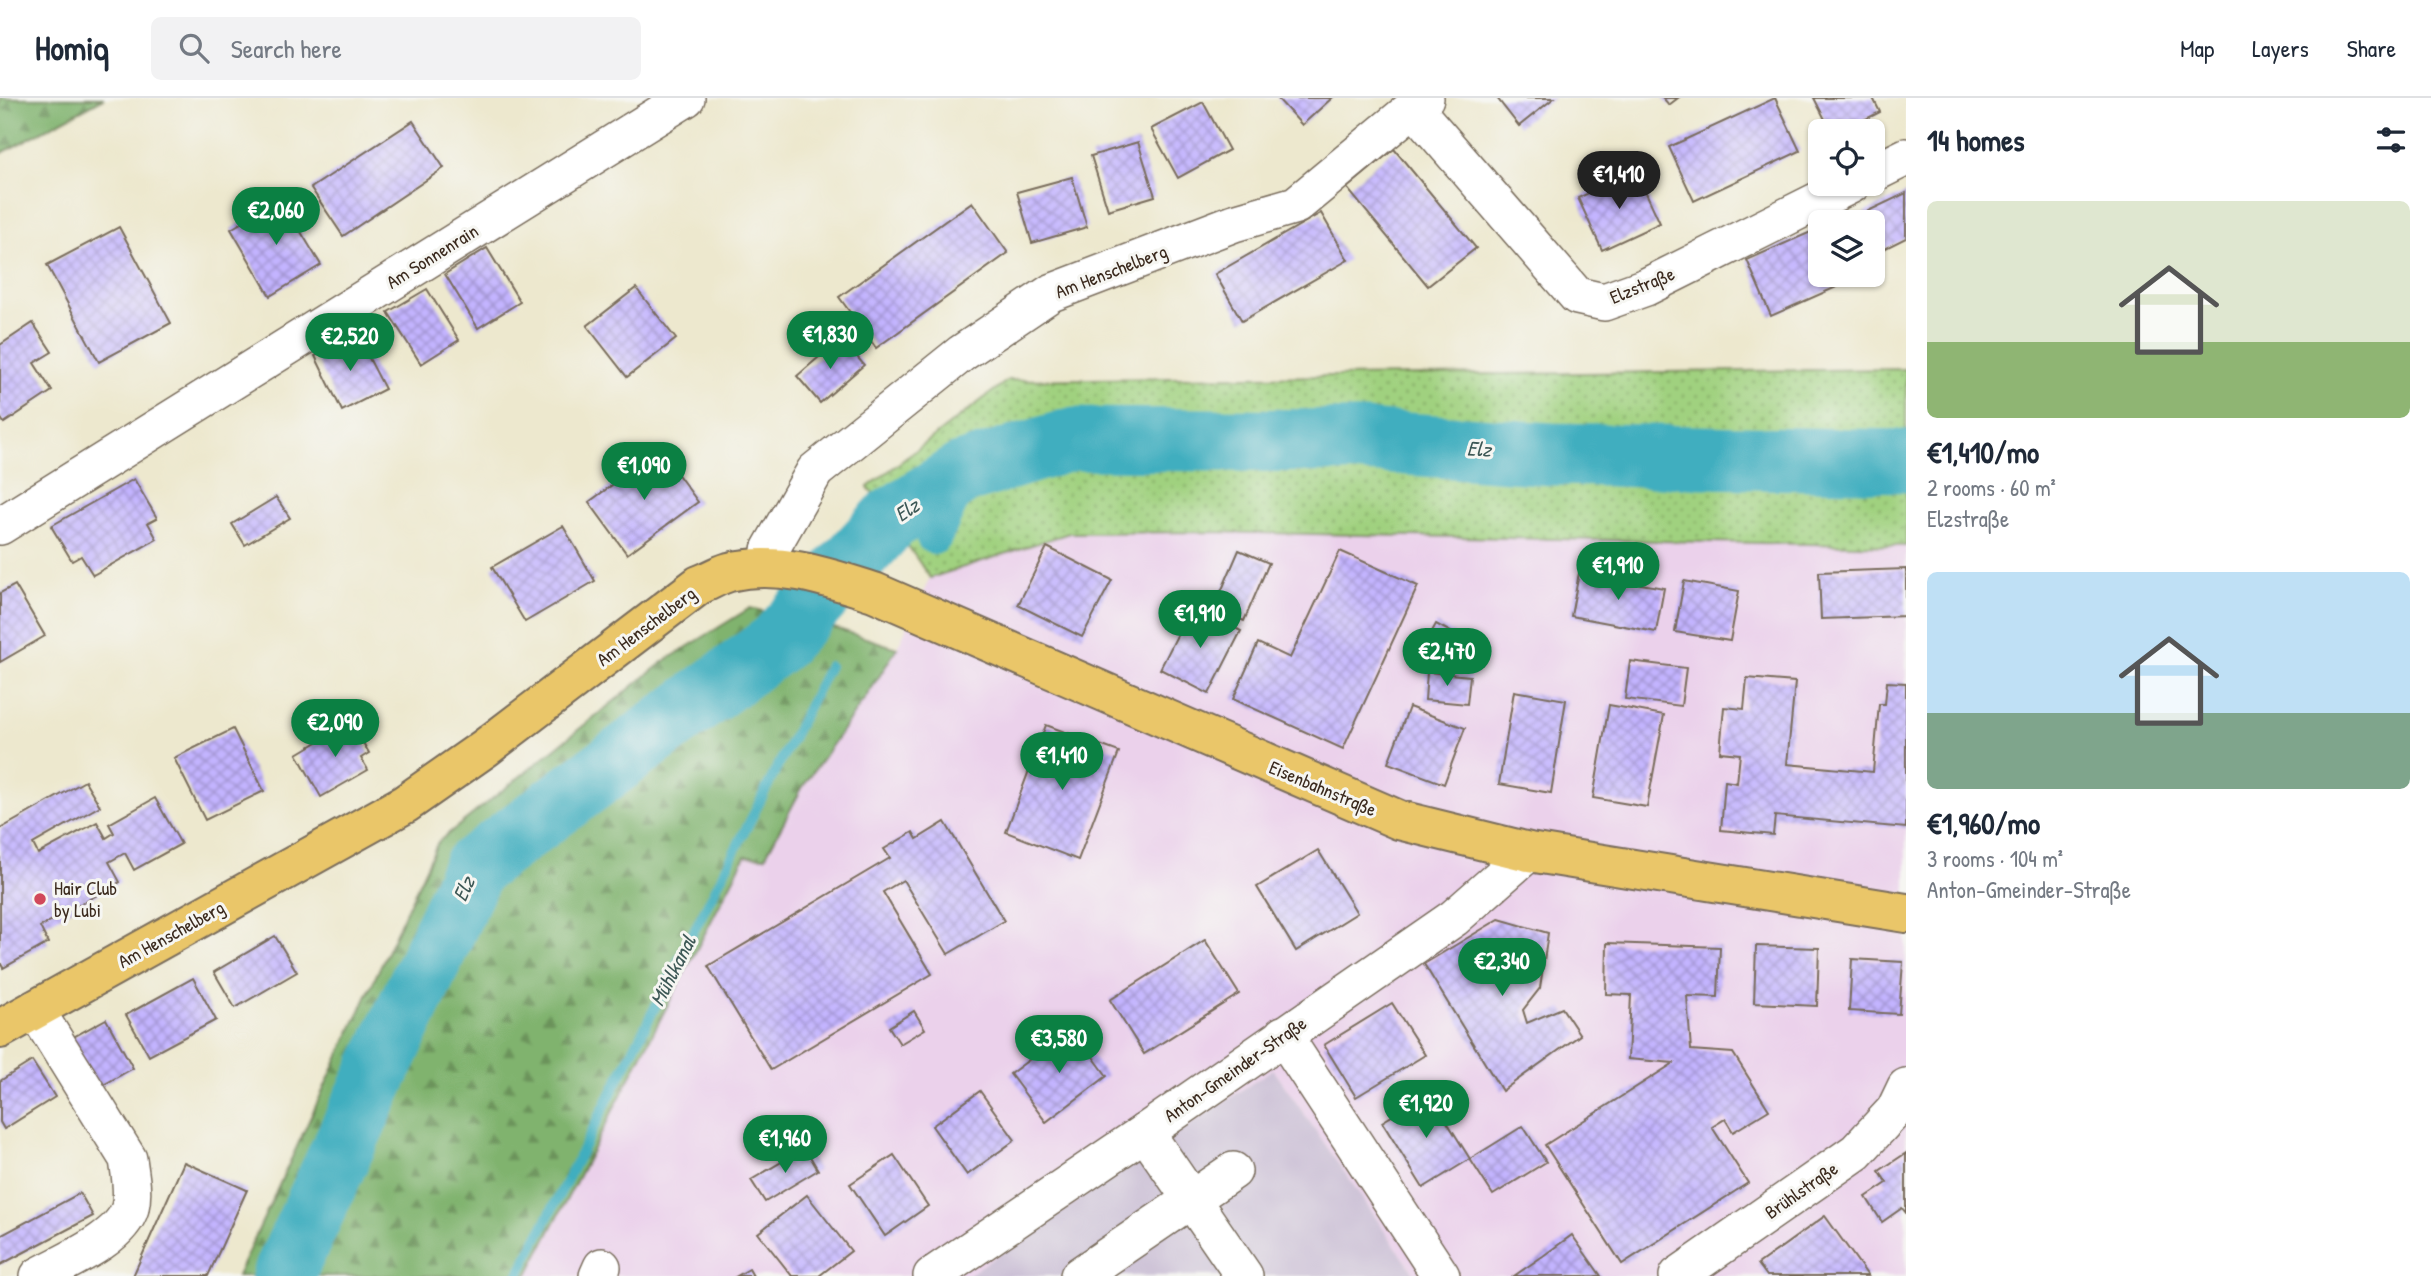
<!DOCTYPE html>
<html lang="en">
<head>
<meta charset="utf-8">
<style>
	body { margin:0; font-family:"Patrick Hand",sans-serif; background:#f2f2f3; color:#1f2937; height:100vh; display:flex; flex-direction:column; font-size:26px; white-space:nowrap }
	* { box-sizing:border-box; margin:0 }
	p { font-size:23px; color:#747a83 }
	.icon { flex:none; width:38px; height:38px; fill:none; stroke:currentColor; stroke-width:2; stroke-linecap:round; stroke-linejoin:round }
	.map { position:relative; flex:1; overflow:hidden }
	.side { display:flex; flex-direction:column; background:#fff; width:525px }
	.side>* { flex:none }
	.controls { position:absolute; left:1808px; top:21px; display:grid; gap:14px }
	.controls a { display:grid; place-items:center; width:77px; height:77px; border-radius:10px; background:#fff; box-shadow:0 2px 5px #0004; font-size:35px }
	.price { position:absolute; translate:-50% -60px; padding:0 16px; border-radius:24px; background:#0b8043; color:#fff; font-size:23px; line-height:46px; filter:drop-shadow(0 2px 4px #0008) }
	.price::after { content:''; position:absolute; left:50%; top:42px; width:21px; height:16px; margin-left:-10px; background:inherit; clip-path:polygon(0 0,100% 0,50% 100%) }
	.price.on { background:#222; color:#fff }
	ul { padding:0; list-style:none }
	li { display:grid; align-content:center; gap:14px; height:371px; padding:0 21px }
	li span { display:grid; place-items:center; height:217px; border-radius:10px; color:#555 }
	li>.icon { margin-inline-start:auto }
	span .icon { width:126px; height:126px; fill:#fffc; stroke-width:1 }
	li b { font-size:30px }
	h2 { display:flex; justify-content:space-between; align-items:center; height:84px; padding:0 21px; font-size:30px }
	header { display:flex; align-items:center; gap:42px; box-sizing:border-box; height:98px; padding:0 35px; background:#fff; border-bottom:2px solid #e0e1e3 }
	header strong { font-size:33px }
	nav { display:flex; gap:38px; margin-inline-start:auto; font-size:24px }
	.search { width:490px; height:63px; background:#f2f2f3; display:flex; align-items:center; gap:18px; box-sizing:border-box; padding:0 24px; border-radius:10px; color:#747a83; font-size:26px }
	main { display:flex; flex:1; min-height:0 }
	.map>svg:first-child { display:block }
	.built { fill:#ebd1eb }
	.industrial { fill:#cbbfd5 }
	.grass { fill:url(#grass-dots); stroke:#6e7e4e; stroke-width:2 }
	.forest { fill:url(#forest-firs); stroke:#5e6e46; stroke-width:2 }
	.lines { fill:none; stroke-linecap:round; stroke-linejoin:round }
	.stream { stroke:#41aebf; stroke-width:10 }
	.canal { stroke:#41aebf; stroke-width:37 }
	.river { stroke:#41aebf; stroke-width:63 }
	.building { fill:url(#building-cross-hatch) }
	.minor-casing { stroke:#796c5c; stroke-width:40 }
	.major-casing { stroke:#796c5c; stroke-width:42 }
	.minor { stroke:#fff; stroke-width:37 }
	.major { stroke:#eac669; stroke-width:38 }
	.poi-dot { fill:#d1495b; stroke:#f6f6f2; stroke-width:2.5 }
	.labels { text-anchor:middle; stroke-width:6; stroke-linejoin:round; paint-order:stroke }
	.street-label { font-size:19px; fill:#3b2a1e; stroke:#f6f6f2 }
	.poi-label { font-size:19px; fill:#3b2a1e; stroke:#f6f6f2; text-anchor:start }
	.water-label { font-size:21px; font-style:italic; fill:#3d5856; stroke:#f6f6f2 }
</style>
</head>
<body>
<header>
<strong>Homiq</strong>
<div class="search"><svg class="icon" aria-label="search" viewBox="0 0 24 24"><circle cx="10" cy="10" r="6"/><path d="M15 15l6 6"/></svg>Search here</div>
<nav><a>Map</a><a>Layers</a><a>Share</a></nav>
</header>
<main>
<div class="map">
<svg width="1906" height="1178" viewBox="0 0 1906 1178">
	<defs>
		<pattern id="grass-dots" width="8" height="8" patternUnits="userSpaceOnUse" patternTransform="scale(1.75)"><rect width="8" height="8" fill="#a0d17f"/><path d="M2 2h.1M6 6h.1" fill="none" stroke="#84aa67" stroke-width="1.8" stroke-linecap="round"/></pattern>
		<pattern id="forest-firs" width="22" height="20" patternUnits="userSpaceOnUse" patternTransform="scale(1.75)"><rect width="22" height="20" fill="#80b36e"/><path d="M5 1l3.5 6h-7zM16 11l3.5 6h-7z" fill="#6a925a"/></pattern>
		<pattern id="building-cross-hatch" width="8" height="8" patternUnits="userSpaceOnUse" patternTransform="scale(1.75)"><rect width="8" height="8" fill="#c3b4ff"/><path d="M0 0l8 8M0 8l8-8" fill="none" stroke="#a093ce"/></pattern>
	</defs>
	<rect width="100%" height="100%" fill="#f6f6f2"/>
	<filter id="ink" filterUnits="userSpaceOnUse"><feTurbulence type="fractalNoise" baseFrequency=".0143" numOctaves="2"/><feDisplacementMap in="SourceGraphic" scale="14" xChannelSelector="R" yChannelSelector="G"/><feConvolveMatrix kernelMatrix="1 2 1 2 8 2 1 2 1" color-interpolation-filters="sRGB"/></filter>
	<filter id="wash" filterUnits="userSpaceOnUse"><feTurbulence type="fractalNoise" baseFrequency=".00686" numOctaves="4" result="noise"/><feDisplacementMap in="SourceGraphic" scale="28" xChannelSelector="R" yChannelSelector="G"/><feGaussianBlur stdDeviation="1.57" result="paint"/><feColorMatrix in="noise" values="0 0 0 0 0 0 0 0 0 0 0 0 0 0 0 0 0 1.4 0 .05"/><feComposite in="paint" operator="in"/></filter>
	<g filter="url(#wash)">
		<rect width="100%" height="100%" fill="#ede8ce"/>
		<polygon class="built" points="1208,434 1906,447 1906,1178 1416,1178 1273,971 967,1178 527,1178 745,758 765,759 802,690 872,590 897,550 930,480 1069,435"/>
		<polygon class="industrial" points="1273,971 1416,1178 967,1178"/>
		<polygon class="grass" points="1906,271 1906,448 1208,434 1069,435 930,480 868,389 1008,282"/>
		<g class="forest">
			<polygon points="0,0 104,0 0,56"/>
			<polygon points="750,510 841,532 897,550 872,590 802,690 765,759 745,758 527,1178 237,1178 438,744 663,564"/>
		</g>
		<g class="lines">
			<polyline class="stream" points="518,1178 829,568"/>
			<polyline class="canal" points="934,438 963,375"/>
			<polyline class="river" points="283,1178 474,769 777,545 891,421 963,375 1072,341 1363,343 1552,356 1906,363"/>
		</g>
		<g id="blocks">
			<g class="building">
				<polygon points="1277,0 1332,0 1302,27"/>
				<polygon points="1497,0 1554,0 1519,28"/>
				<polygon points="1663,0 1678,0 1669,7"/>
				<polygon points="1775,0 1800,53 1694,103 1669,49"/>
				<polygon points="1814,0 1873,0 1880,14 1842,33 1831,33"/>
				<polygon points="1203,4 1229,52 1178,80 1151,31"/>
				<polygon points="413,23 444,70 343,138 311,90"/>
				<polygon points="1138,44 1155,98 1108,112 1091,58"/>
				<polygon points="1394,51 1476,150 1428,188 1347,90"/>
				<polygon points="1636,73 1660,125 1602,152 1578,100"/>
				<polygon points="1072,79 1087,129 1032,145 1017,94"/>
				<polygon points="1906,95 1906,140 1882,152 1872,132 1872,124 1869,124 1864,115"/>
				<polygon points="281,101 321,167 270,198 231,131"/>
				<polygon points="972,104 1008,155 876,250 839,199"/>
				<polygon points="1321,115 1348,162 1242,223 1215,176"/>
				<polygon points="119,129 171,225 99,264 47,167"/>
				<polygon points="1820,130 1820,177 1847,177 1850,183 1771,218 1747,162"/>
				<polygon points="487,150 520,204 478,230 445,176"/>
				<polygon points="636,190 676,241 627,279 587,228"/>
				<polygon points="427,191 459,242 421,266 388,214"/>
				<polygon points="33,225 52,254 34,265 52,293 4,325 0,319 0,247"/>
				<polygon points="357,237 385,291 342,313 315,258"/>
				<polygon points="841,240 864,267 820,305 797,278"/>
				<polygon points="660,352 698,404 627,456 589,404"/>
				<polygon points="134,381 157,420 148,425 157,441 93,477 81,458 72,463 51,428"/>
				<polygon points="276,399 290,420 245,447 232,426"/>
				<polygon points="563,428 595,483 525,524 492,469"/>
				<polygon points="1047,449 1112,482 1082,539 1018,507"/>
				<polygon points="1239,452 1269,465 1244,523 1214,510"/>
				<polygon points="1340,453 1418,488 1343,651 1233,601 1258,545 1290,560"/>
				<polygon points="1906,471 1906,518 1821,521 1819,474"/>
				<polygon points="1579,475 1664,490 1656,534 1571,518"/>
				<polygon points="1684,483 1739,493 1730,543 1675,534"/>
				<polygon points="15,487 45,538 0,564 0,495"/>
				<polygon points="1192,508 1241,533 1209,596 1160,571"/>
				<polygon points="1436,526 1460,539 1447,563 1423,550"/>
				<polygon points="1630,563 1686,570 1681,608 1625,601"/>
				<polygon points="1427,574 1470,578 1467,606 1425,602"/>
				<polygon points="1747,580 1795,584 1787,666 1873,674 1879,606 1885,606 1887,584 1906,585 1906,730 1775,718 1773,737 1721,732 1725,683 1737,685 1740,656 1720,654 1724,609 1744,611"/>
				<polygon points="1514,593 1566,602 1551,695 1499,686"/>
				<polygon points="1609,607 1664,617 1647,709 1593,700"/>
				<polygon points="1409,609 1465,630 1444,686 1388,665"/>
				<polygon points="351,624 369,655 361,660 368,672 321,699 297,656"/>
				<polygon points="1046,627 1119,654 1078,762 1006,734"/>
				<polygon points="233,631 264,693 205,722 174,660"/>
				<polygon points="85,683 100,708 33,746 38,756 97,724 106,740 114,735 109,726 155,700 181,746 134,772 125,755 109,764 120,784 40,829 48,845 3,870 0,864 0,731"/>
				<polygon points="945,724 1004,823 948,856 903,782 883,794 932,876 771,972 708,868 890,760 884,751 913,734 917,741"/>
				<polygon points="1318,752 1357,815 1296,853 1257,789"/>
				<polygon points="1499,821 1548,835 1540,890 1523,912 1527,925 1562,910 1580,937 1502,993 1424,866"/>
				<polygon points="275,838 297,874 235,910 214,874"/>
				<polygon points="1205,842 1239,896 1144,956 1110,902"/>
				<polygon points="1607,845 1720,849 1718,899 1687,898 1691,952 1733,955 1769,1012 1733,1034 1725,1021 1712,1029 1748,1085 1622,1166 1545,1047 1674,965 1628,961 1631,897 1606,896"/>
				<polygon points="1756,848 1819,850 1817,908 1754,905"/>
				<polygon points="1852,861 1903,864 1899,916 1849,913"/>
				<polygon points="193,880 216,922 149,958 126,917"/>
				<polygon points="1392,905 1425,957 1356,999 1324,947"/>
				<polygon points="914,913 925,931 900,946 889,929"/>
				<polygon points="106,921 133,970 98,990 70,941"/>
				<polygon points="1072,930 1107,978 1046,1024 1010,976"/>
				<polygon points="32,963 55,999 4,1031 0,1024 0,983"/>
				<polygon points="980,993 1015,1042 967,1077 932,1028"/>
				<polygon points="1429,995 1470,1061 1423,1090 1382,1024"/>
				<polygon points="1523,1028 1546,1064 1493,1097 1470,1061"/>
				<polygon points="805,1050 818,1072 765,1104 751,1082"/>
				<polygon points="1906,1055 1906,1115 1902,1110 1882,1124 1866,1099 1887,1085 1879,1073"/>
				<polygon points="894,1057 928,1108 885,1138 850,1086"/>
				<polygon points="184,1064 247,1092 208,1178 133,1178"/>
				<polygon points="80,1095 93,1118 0,1167 0,1138"/>
				<polygon points="807,1097 851,1153 819,1178 792,1178 758,1135"/>
				<polygon points="1825,1118 1868,1178 1767,1178 1758,1166"/>
				<polygon points="1572,1137 1601,1178 1514,1178 1543,1158"/>
				<polygon points="749,1171 753,1178 737,1178"/>
			</g>
		</g>
	</g>
	<g filter="url(#ink)">
		<use href="#blocks" fill-opacity="0" stroke="#796c5c" stroke-width="2"/>
		<g class="lines">
			<g class="minor-casing">
				<g id="minor">
					<polyline points="1414,10 1577,198 1604,204 1646,189 1852,86"/>
					<polyline points="1872,76 1906,59"/>
					<polyline points="0,428 686,0"/>
					<polyline points="770,470 770,452 815,373 962,255 1051,195 1234,125 1296,107 1425,0"/>
					<path d="M35 911 128 1061C130 1077 134 1094 130 1110 121 1141 66 1163 39 1178"/>
					<polyline points="1283,937 1441,1178"/>
					<polyline points="1145,1034 1244,1178"/>
					<polyline points="598,1178 602,1169"/>
					<polyline points="932,1178 1145,1034 1454,820 1529,754"/>
					<polyline points="1079,1178 1233,1073"/>
					<polyline points="1678,1178 1856,1054 1895,1012 1906,989"/>
				</g>
			</g>
			<g class="major-casing">
				<path id="major" d="M0 931 405 706 485 650 699 487C709 483 719 477 729 474 779 462 827 479 874 494L1399 722 1529 754 1906 815"/>
			</g>
			<use href="#minor" class="minor"/>
			<use href="#major" class="major"/>
		</g>
	</g>
	<circle class="poi-dot" cx="40" cy="801" r="7"/>
	<g class="labels">
		<g class="street-label">
			<text transform="translate(432 158) rotate(-32)" y="7">Am Sonnenrain</text>
			<text transform="translate(1111 173) rotate(-21)" y="7">Am Henschelberg</text>
			<text transform="translate(1642 187) rotate(-22)" y="7">Elzstraße</text>
			<text transform="translate(646 528) rotate(-37)" y="7">Am Henschelberg</text>
			<text transform="translate(1323 690) rotate(23)" y="7">Eisenbahnstraße</text>
			<text transform="translate(171 836) rotate(-29)" y="7">Am Henschelberg</text>
			<text transform="translate(1235 971) rotate(-35)" y="7">Anton-Gmeinder-Straße</text>
			<text transform="translate(1801 1092) rotate(-35)" y="7">Brühlstraße</text>
		</g>
		<g class="poi-label">
			<text x="54" y="797">Hair Club<tspan x="54" dy="22">by Lubi</tspan></text>
		</g>
		<g class="water-label">
			<text transform="translate(1479 351) rotate(4)" y="7">Elz</text>
			<text transform="translate(907 412) rotate(-34)" y="7">Elz</text>
			<text transform="translate(464 791) rotate(-65)" y="7">Elz</text>
			<text transform="translate(673 873) rotate(-63)" y="7">Mühlkanal</text>
		</g>
	</g>
</svg>
<div class="controls">
<a><svg class="icon" aria-label="locate" viewBox="0 0 24 24"><circle cx="12" cy="12" r="6"/><path d="M12 2v4M12 18v4M2 12h4M18 12h4"/></svg></a>
<a><svg class="icon" aria-label="layers" viewBox="0 0 24 24"><path d="M12 4l9 5-9 5-9-5zM3 14l9 5 9-5"/></svg></a>
</div>
<b class="price on" style="left:1619px;top:113px">€1,410</b>
<b class="price" style="left:276px;top:149px">€2,060</b>
<b class="price" style="left:830px;top:273px">€1,830</b>
<b class="price" style="left:350px;top:275px">€2,520</b>
<b class="price" style="left:644px;top:404px">€1,090</b>
<b class="price" style="left:1618px;top:504px">€1,910</b>
<b class="price" style="left:1200px;top:552px">€1,910</b>
<b class="price" style="left:1447px;top:590px">€2,470</b>
<b class="price" style="left:335px;top:661px">€2,090</b>
<b class="price" style="left:1062px;top:694px">€1,410</b>
<b class="price" style="left:1502px;top:900px">€2,340</b>
<b class="price" style="left:1059px;top:977px">€3,580</b>
<b class="price" style="left:1426px;top:1042px">€1,920</b>
<b class="price" style="left:785px;top:1077px">€1,960</b>
</div>
<section class="side">
<h2>14 homes<svg class="icon" aria-label="filters" viewBox="0 0 24 24"><path d="M4 7h16M4 17h16"/><circle cx="9" cy="7" r="2"/><circle cx="15" cy="17" r="2"/></svg></h2>
<ul>
<li><span style="background:linear-gradient(#dfe7d0 65%,#8fb573 0)"><svg class="icon" aria-label="home" viewBox="0 0 24 24"><path d="M3 11l9-7 9 7M6 9v11h12V9"/></svg></span><div><b>€1,410/mo</b><p>2 rooms · 60 m²</p><p>Elzstraße</p></div></li>
<li><span style="background:linear-gradient(#bfe0f5 65%,#7fa58c 0)"><svg class="icon" aria-label="home" viewBox="0 0 24 24"><path d="M3 11l9-7 9 7M6 9v11h12V9"/></svg></span><div><b>€1,960/mo</b><p>3 rooms · 104 m²</p><p>Anton-Gmeinder-Straße</p></div></li>
</ul>
</section>
</main>
</body>
</html>
